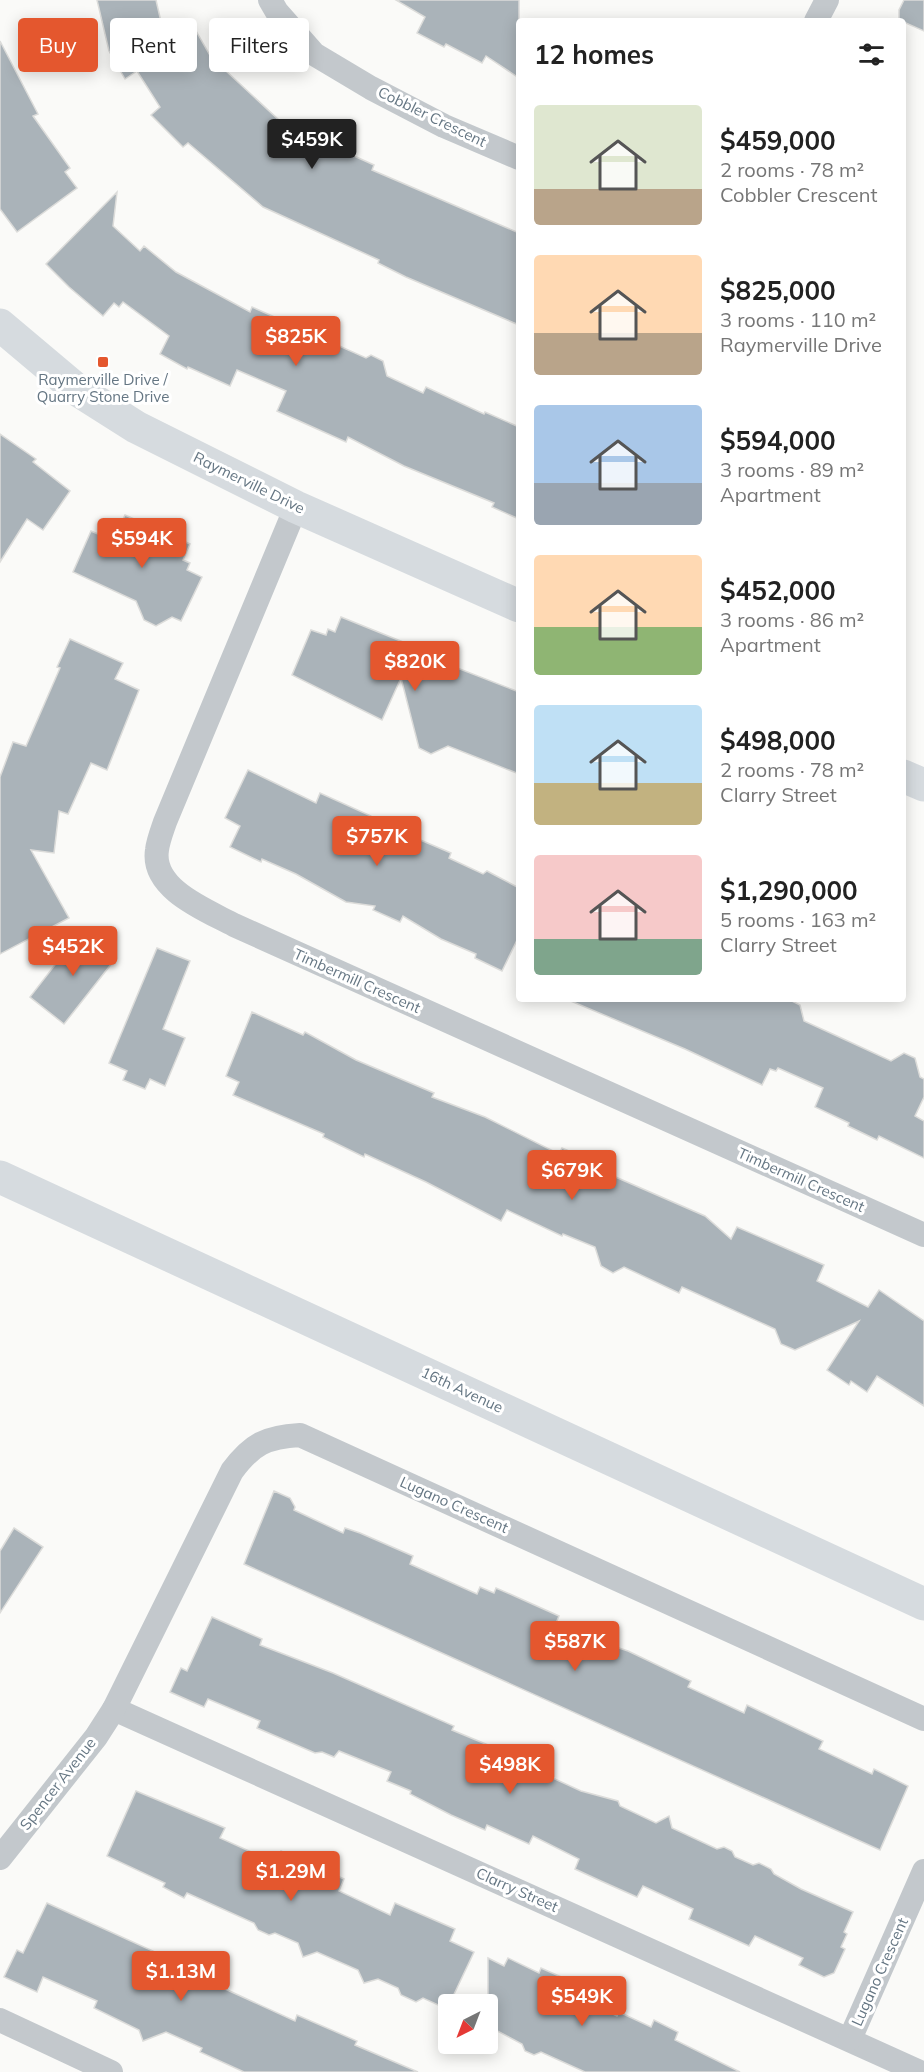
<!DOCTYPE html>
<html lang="en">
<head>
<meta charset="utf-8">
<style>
	body { margin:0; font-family:Mulish,sans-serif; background:#f6f6f6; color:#222; height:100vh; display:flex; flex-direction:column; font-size:22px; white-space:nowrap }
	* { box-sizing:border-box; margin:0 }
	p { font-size:20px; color:#767676 }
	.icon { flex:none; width:33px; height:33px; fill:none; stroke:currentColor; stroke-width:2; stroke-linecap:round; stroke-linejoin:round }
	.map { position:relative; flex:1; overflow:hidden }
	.side { position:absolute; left:516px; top:18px; width:390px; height:984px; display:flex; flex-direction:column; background:#fff; border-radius:6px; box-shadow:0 3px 15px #0003 }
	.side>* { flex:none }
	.banner { position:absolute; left:18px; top:18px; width:408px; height:54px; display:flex; gap:12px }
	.needle { width:39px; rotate:222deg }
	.fabs { position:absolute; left:438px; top:1994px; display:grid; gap:12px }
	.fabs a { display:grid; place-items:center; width:60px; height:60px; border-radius:6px; background:#fff; box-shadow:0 3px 15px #0003; font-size:30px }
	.price { position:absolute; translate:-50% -51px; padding:0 14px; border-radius:6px; background:#e4572e; color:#fff; font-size:20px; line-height:39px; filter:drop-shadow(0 2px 3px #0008) }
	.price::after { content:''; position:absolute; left:50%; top:36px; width:18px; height:14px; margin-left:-9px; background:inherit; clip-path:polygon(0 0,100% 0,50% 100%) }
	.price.current { background:#222; color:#fff }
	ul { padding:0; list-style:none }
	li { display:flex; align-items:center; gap:18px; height:150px; padding:0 18px }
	li span { display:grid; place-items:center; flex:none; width:168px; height:120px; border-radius:6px; color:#555 }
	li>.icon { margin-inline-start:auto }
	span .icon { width:72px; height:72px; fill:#fffc; stroke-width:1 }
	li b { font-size:26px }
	h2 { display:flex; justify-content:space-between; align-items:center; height:72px; padding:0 18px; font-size:26px }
	.chip { padding:0 21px; border-radius:6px; background:#fff; box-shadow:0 3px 15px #0003; font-size:21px; line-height:54px }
	.chip.current { background:#e4572e; color:#fff }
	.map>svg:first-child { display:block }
	.building { fill:#aab3b9; stroke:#dcdcda; stroke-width:1.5 }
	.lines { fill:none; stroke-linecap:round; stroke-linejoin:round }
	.street { stroke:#c3c8cc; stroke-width:24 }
	.secondary { stroke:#d6dbdf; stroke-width:33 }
	.poi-dot { fill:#e4572e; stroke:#fff; stroke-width:2 }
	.labels { text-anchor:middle; stroke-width:6; stroke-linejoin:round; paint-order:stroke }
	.street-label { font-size:15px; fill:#657683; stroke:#fff }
	.poi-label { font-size:15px; fill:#657683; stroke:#fff }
</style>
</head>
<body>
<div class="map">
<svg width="924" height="2072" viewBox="0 0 924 2072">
	<rect width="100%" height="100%" fill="#fafaf8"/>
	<g class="building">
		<polygon points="97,0 156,0 165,39 192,24 211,57 307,146 312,137 374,165 372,170 519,233 519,325 406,277 378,263 379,260 263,207 188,143 183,147 151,115 160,107 137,71 125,79 109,51"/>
		<polygon points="396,0 519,0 519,78 486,56 482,63 446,44 444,47 417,33 425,17"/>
		<polygon points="904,0 924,0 924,31 899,20 899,10"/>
		<polygon points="0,41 38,114 33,116 70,168 65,172 77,188 17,232 0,209"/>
		<polygon points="117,192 113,226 140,251 144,246 176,272 250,312 252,307 366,358 371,355 383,361 387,376 423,393 426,387 484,414 485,412 519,427 519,519 492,507 494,503 404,466 348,437 346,442 277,411 286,391 237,370 230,386 188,367 187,369 160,354 169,336 123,302 119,307 114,303 103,316 69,287 46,264"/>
		<polygon points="0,434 36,459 33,462 70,491 43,530 27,519 0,562"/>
		<polygon points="125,515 190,544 183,560 190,563 187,570 202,577 181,621 172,617 156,626 144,620 136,601 73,572 91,531 105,537 108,530 116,534"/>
		<polygon points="341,617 408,644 406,648 519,692 519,774 448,746 431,754 419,748 401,678 382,720 292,675 311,630 326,635 328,629 335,632"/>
		<polygon points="70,639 123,663 115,679 139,690 107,770 91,763 68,814 59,811 54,853 31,850 69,918 0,954 0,777 13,742 26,746 60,668 57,667"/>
		<polygon points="248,770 316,803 320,793 371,816 373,820 451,853 449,858 483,874 487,871 519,888 519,936 502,971 475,958 476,954 441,939 403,916 400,922 373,910 375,906 346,902 296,874 262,859 261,862 230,847 240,826 225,818"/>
		<polygon points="82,930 116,958 64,1024 30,997"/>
		<polygon points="157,948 190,961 163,1029 185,1038 165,1086 150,1079 145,1089 123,1080 127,1071 109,1063"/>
		<polygon points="566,999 788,999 800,1005 804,1021 837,1036 891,1061 904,1053 915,1058 920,1077 924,1079 924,1097 915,1116 924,1121 924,1158 879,1136 877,1140 848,1126 849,1123 815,1107 823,1088 778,1068 776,1071 770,1069 762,1085 685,1049"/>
		<polygon points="252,1012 303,1035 305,1032 356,1060 434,1093 432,1097 485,1117 559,1154 562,1148 590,1160 588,1165 705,1216 731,1239 737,1227 824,1265 817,1281 868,1307 879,1290 924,1321 924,1406 877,1376 867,1392 851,1381 849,1385 827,1370 859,1321 795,1350 781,1344 775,1329 682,1287 679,1293 624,1267 613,1273 601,1266 595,1247 563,1234 562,1236 507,1210 501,1221 426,1182 365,1154 364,1157 323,1137 324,1134 233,1095 239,1082 226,1076"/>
		<polygon points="274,1491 290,1498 295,1507 294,1510 343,1533 345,1528 360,1533 413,1556 410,1564 477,1594 480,1587 494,1593 496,1588 510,1594 559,1616 554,1628 610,1653 613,1646 628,1651 691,1681 688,1687 744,1713 747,1705 823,1741 819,1749 872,1774 874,1769 908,1786 880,1850 244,1564"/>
		<polygon points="14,1528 43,1547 0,1613 0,1551"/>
		<polygon points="212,1617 262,1639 260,1645 333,1673 454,1726 452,1730 488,1745 494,1751 581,1791 618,1801 620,1806 656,1823 669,1816 672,1828 717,1849 724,1847 732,1851 735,1857 753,1865 759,1863 771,1869 774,1874 801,1889 853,1912 844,1932 847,1934 841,1947 845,1949 834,1973 824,1977 799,1965 803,1958 755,1936 749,1946 716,1931 689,1919 693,1909 643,1886 637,1897 601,1881 575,1869 579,1859 533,1836 529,1844 487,1825 485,1830 451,1815 410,1794 411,1791 387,1781 391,1772 339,1751 334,1757 322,1752 315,1753 257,1728 260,1721 208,1699 204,1707 170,1692 181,1668 187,1671"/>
		<polygon points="136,1791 225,1828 220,1838 276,1863 281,1851 344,1879 339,1891 390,1915 395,1903 455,1929 450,1941 474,1952 447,2009 423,1998 416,2002 401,1995 398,1988 378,1979 364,1983 358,1970 317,1952 303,1957 298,1943 275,1933 269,1935 258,1930 254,1923 187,1893 184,1898 163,1887 165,1883 107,1856"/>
		<polygon points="47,1903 190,1968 199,1961 203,1974 225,1983 223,1988 295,2021 297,2015 357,2041 355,2045 418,2072 244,2072 200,2052 202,2048 166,2032 143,2041 139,2030 94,2008 97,2001 43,1977 37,1992 4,1977 17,1950 23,1953"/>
		<polygon points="488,1958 504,1966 508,1958 539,1973 541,1968 568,1980 563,1991 617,2016 619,2012 651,2027 654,2020 678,2032 675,2040 740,2072 585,2072 541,2052 534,2055 525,2051 522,2044 488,2026"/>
	</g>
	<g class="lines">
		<g class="street">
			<polyline points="270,0 277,12 314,54 371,88 444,126 519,158"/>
			<polyline points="816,21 827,0"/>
			<path d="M296 507 165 822C162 831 158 841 157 850 151 889 206 910 234 925L924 1235"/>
			<polyline points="114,1709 920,2072"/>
			<path d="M0 1858 96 1737 114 1709 232 1471C252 1444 266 1437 300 1435L924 1719"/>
			<polyline points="0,2020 111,2072"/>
			<polyline points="850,2039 924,1871"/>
		</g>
		<g class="secondary">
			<polyline points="0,325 76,389 136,427 296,507 519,606"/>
			<polyline points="903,776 924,785"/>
			<polyline points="0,1177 924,1604"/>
		</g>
	</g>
	<rect class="poi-dot" x="97" y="356" width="12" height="12" rx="3"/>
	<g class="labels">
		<g class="street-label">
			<text transform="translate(432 117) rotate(26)" y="5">Cobbler Crescent</text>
			<text transform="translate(249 483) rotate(26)" y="5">Raymerville Drive</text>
			<text transform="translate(357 981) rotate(24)" y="5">Timbermill Crescent</text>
			<text transform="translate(801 1180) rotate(24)" y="5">Timbermill Crescent</text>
			<text transform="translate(462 1390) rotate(25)" y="5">16th Avenue</text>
			<text transform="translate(454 1505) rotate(24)" y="5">Lugano Crescent</text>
			<text transform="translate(58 1784) rotate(-52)" y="5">Spencer Avenue</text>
			<text transform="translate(517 1890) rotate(24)" y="5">Clarry Street</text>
			<text transform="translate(880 1972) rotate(-66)" y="5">Lugano Crescent</text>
		</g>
		<g class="poi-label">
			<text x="103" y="385">Raymerville Drive /<tspan x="103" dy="17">Quarry Stone Drive</tspan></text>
		</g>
	</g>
</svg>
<div class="fabs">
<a><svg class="needle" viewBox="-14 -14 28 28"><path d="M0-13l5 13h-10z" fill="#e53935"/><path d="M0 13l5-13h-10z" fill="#767676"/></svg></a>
</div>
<b class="price current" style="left:312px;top:170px">$459K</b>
<b class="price" style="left:296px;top:367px">$825K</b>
<b class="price" style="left:142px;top:569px">$594K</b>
<b class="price" style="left:415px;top:692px">$820K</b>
<b class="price" style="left:377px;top:867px">$757K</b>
<b class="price" style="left:73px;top:977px">$452K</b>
<b class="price" style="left:572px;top:1201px">$679K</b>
<b class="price" style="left:575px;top:1672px">$587K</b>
<b class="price" style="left:510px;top:1795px">$498K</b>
<b class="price" style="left:291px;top:1902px">$1.29M</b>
<b class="price" style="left:181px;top:2002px">$1.13M</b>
<b class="price" style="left:582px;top:2027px">$549K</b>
<div class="banner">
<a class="chip current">Buy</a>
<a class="chip">Rent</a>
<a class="chip">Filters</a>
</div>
<section class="side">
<h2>12 homes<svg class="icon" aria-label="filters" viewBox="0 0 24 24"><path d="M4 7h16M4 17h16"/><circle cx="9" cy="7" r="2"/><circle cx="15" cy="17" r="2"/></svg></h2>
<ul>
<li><span style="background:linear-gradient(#dfe7d0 70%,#b9a48a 0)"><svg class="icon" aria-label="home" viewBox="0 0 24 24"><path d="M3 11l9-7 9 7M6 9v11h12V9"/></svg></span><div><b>$459,000</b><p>2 rooms · 78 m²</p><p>Cobbler Crescent</p></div></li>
<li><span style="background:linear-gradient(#ffd9b3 65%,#b9a48a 0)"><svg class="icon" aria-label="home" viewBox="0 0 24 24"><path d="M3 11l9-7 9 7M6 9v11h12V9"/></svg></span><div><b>$825,000</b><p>3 rooms · 110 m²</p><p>Raymerville Drive</p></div></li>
<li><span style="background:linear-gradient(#a9c7e8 65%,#9aa5b1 0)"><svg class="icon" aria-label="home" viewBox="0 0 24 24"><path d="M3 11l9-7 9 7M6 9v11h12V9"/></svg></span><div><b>$594,000</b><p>3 rooms · 89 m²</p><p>Apartment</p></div></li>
<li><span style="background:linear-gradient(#ffd9b3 60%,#8fb573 0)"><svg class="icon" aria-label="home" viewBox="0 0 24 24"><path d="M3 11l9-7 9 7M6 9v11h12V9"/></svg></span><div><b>$452,000</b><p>3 rooms · 86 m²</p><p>Apartment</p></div></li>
<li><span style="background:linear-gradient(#bfe0f5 65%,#c2b280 0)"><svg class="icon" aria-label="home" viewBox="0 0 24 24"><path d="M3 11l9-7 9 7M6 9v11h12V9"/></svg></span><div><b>$498,000</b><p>2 rooms · 78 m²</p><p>Clarry Street</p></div></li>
<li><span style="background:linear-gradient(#f6c9c9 70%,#7fa58c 0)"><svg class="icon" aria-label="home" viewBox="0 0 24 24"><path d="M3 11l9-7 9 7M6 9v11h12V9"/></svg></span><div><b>$1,290,000</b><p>5 rooms · 163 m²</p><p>Clarry Street</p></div></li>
</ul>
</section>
</div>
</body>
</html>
